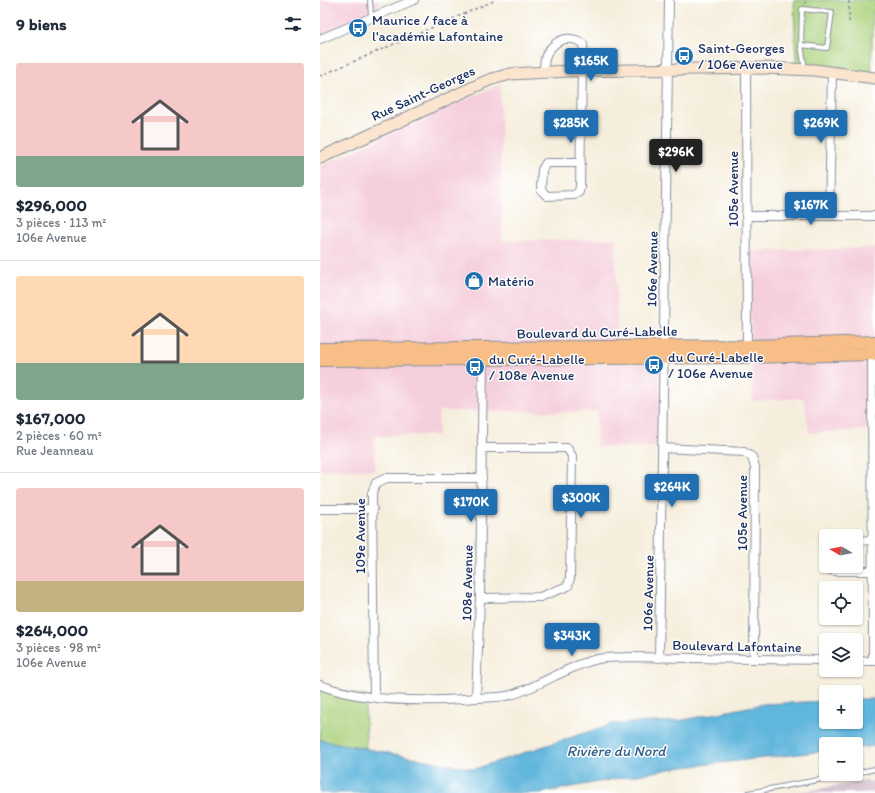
<!DOCTYPE html>
<html lang="fr">
<head>
<meta charset="utf-8">
<style>
	body { margin:0; font-family:Itim,sans-serif; background:#f6f6f7; color:#1f2937; height:100vh; display:flex; flex-direction:column; font-size:15px; white-space:nowrap }
	* { box-sizing:border-box; margin:0 }
	p { font-size:13px; color:#747a83 }
	.icon { flex:none; width:22px; height:22px; fill:none; stroke:currentColor; stroke-width:2; stroke-linecap:round; stroke-linejoin:round }
	.map { position:relative; flex:1; overflow:hidden }
	.panel { display:flex; flex-direction:column; background:#fff; width:320px }
	.panel>* { flex:none }
	.needle { width:26px; rotate:280deg }
	.controls { position:absolute; left:499px; top:529px; display:grid; gap:8px }
	.controls a { display:grid; place-items:center; width:44px; height:44px; border-radius:4px; background:#fff; box-shadow:0 1px 3px #0004; font-size:20px }
	.price { position:absolute; translate:-50% -34px; padding:0 9px; border-radius:4px; background:#1f6fb2; color:#fff; font-size:13px; line-height:26px; filter:drop-shadow(0 1px 2px #0008) }
	.price::after { content:''; position:absolute; left:50%; top:24px; width:12px; height:9px; margin-left:-6px; background:inherit; clip-path:polygon(0 0,100% 0,50% 100%) }
	.price.selected { background:#222; color:#fff }
	ul { padding:0; list-style:none }
	li { display:grid; align-content:center; gap:8px; height:212px; padding:0 16px }
	li+li { border-top:1px solid #e0e1e3 }
	li span { display:grid; place-items:center; height:124px; border-radius:4px; color:#555 }
	li>.icon { margin-inline-start:auto }
	span .icon { width:72px; height:72px; fill:#fffc; stroke-width:1 }
	li b { font-size:17px }
	h2 { display:flex; justify-content:space-between; align-items:center; height:48px; padding:0 16px; font-size:17px }
	main { display:flex; flex:1; min-height:0 }
	.map>svg:first-child { display:block }
	.built { fill:#f5cfdc }
	.industrial { fill:#d1bdcc }
	.green { fill:#aad17c; stroke:#62806d }
	.water { fill:#60b6dc; stroke:#3e729d }
	.lines { fill:none; stroke-linecap:round; stroke-linejoin:round }
	.lane-casing { stroke:#888e9d; stroke-width:6 }
	.street-casing { stroke:#888e9d; stroke-width:10 }
	.secondary-casing { stroke:#888e9d; stroke-width:13 }
	.primary-casing { stroke:#888e9d; stroke-width:14 }
	.path { stroke:#888e9d; stroke-width:1.5; stroke-dasharray:3 3; stroke-linecap:butt }
	.lane { stroke:#fff; stroke-width:4 }
	.street { stroke:#fff; stroke-width:8 }
	.secondary { stroke:#fce5cf; stroke-width:11 }
	.primary { stroke:#f7be87; stroke-width:12 }
	.labels { text-anchor:middle; stroke-width:3; stroke-linejoin:round; paint-order:stroke }
	.poi-label { font-size:14px; fill:#1b2f5e; stroke:#fff; text-anchor:start }
	.street-label { font-size:14px; fill:#1b2f5e; stroke:#fff }
	.water-label { font-size:15px; font-style:italic; fill:#335e8a; stroke:#fff }
</style>
</head>
<body>
<main>
<section class="panel">
<h2>9 biens<svg class="icon" aria-label="filters" viewBox="0 0 24 24"><path d="M4 7h16M4 17h16"/><circle cx="9" cy="7" r="2"/><circle cx="15" cy="17" r="2"/></svg></h2>
<ul>
<li><span style="background:linear-gradient(#f6c9c9 75%,#7fa58c 0)"><svg class="icon" aria-label="home" viewBox="0 0 24 24"><path d="M3 11l9-7 9 7M6 9v11h12V9"/></svg></span><div><b>$296,000</b><p>3 pièces · 113 m²</p><p>106e Avenue</p></div></li>
<li><span style="background:linear-gradient(#ffd9b3 70%,#7fa58c 0)"><svg class="icon" aria-label="home" viewBox="0 0 24 24"><path d="M3 11l9-7 9 7M6 9v11h12V9"/></svg></span><div><b>$167,000</b><p>2 pièces · 60 m²</p><p>Rue Jeanneau</p></div></li>
<li><span style="background:linear-gradient(#f6c9c9 75%,#c2b280 0)"><svg class="icon" aria-label="home" viewBox="0 0 24 24"><path d="M3 11l9-7 9 7M6 9v11h12V9"/></svg></span><div><b>$264,000</b><p>3 pièces · 98 m²</p><p>106e Avenue</p></div></li>
</ul>
</section>
<div class="map">
<svg width="555" height="793" viewBox="0 0 555 793">
	<rect width="100%" height="100%" fill="#fff"/>
	<filter id="ink" filterUnits="userSpaceOnUse"><feTurbulence type="fractalNoise" baseFrequency=".025" numOctaves="2"/><feDisplacementMap in="SourceGraphic" scale="8" xChannelSelector="R" yChannelSelector="G"/><feConvolveMatrix kernelMatrix="1 2 1 2 8 2 1 2 1" color-interpolation-filters="sRGB"/></filter>
	<filter id="wash" filterUnits="userSpaceOnUse"><feTurbulence type="fractalNoise" baseFrequency=".012" numOctaves="4" result="noise"/><feDisplacementMap in="SourceGraphic" scale="16" xChannelSelector="R" yChannelSelector="G"/><feGaussianBlur stdDeviation="0.9" result="paint"/><feColorMatrix in="noise" values="0 0 0 0 0 0 0 0 0 0 0 0 0 0 0 0 0 1.4 0 .05"/><feComposite in="paint" operator="in"/></filter>
	<g filter="url(#wash)">
		<rect width="100%" height="100%" fill="#f6eedc"/>
		<g class="built">
			<polygon points="0,0 59,0 58,15 0,39"/>
			<polygon points="180,84 182,241 296,239 297,345 0,348 0,166"/>
			<polygon points="555,248 555,340 431,345 429,251"/>
			<polygon points="548,359 547,430 489,433 484,398 433,401 432,364"/>
			<polygon points="340,363 340,447 276,447 277,412 119,411 118,435 54,436 55,470 0,470 0,364"/>
		</g>
		<polygon class="industrial" points="546,781 555,782 555,793 472,793"/>
		<g class="green">
			<polygon points="474,0 555,0 555,11 553,11 551,78 476,69"/>
			<polygon points="0,685 45,696 46,748 0,740"/>
		</g>
		<polygon class="water" points="536,699 555,699 555,746 536,748 536,744 506,744 506,751 355,768 219,793 0,793 0,740 154,769 292,724 358,721 443,704 506,701 506,722 536,722"/>
	</g>
	<g filter="url(#ink)">
		<g class="lines">
			<g class="lane-casing">
				<g id="lane">
					<polyline points="50,0 51,17"/>
					<polyline points="481,45 507,48 512,12 482,9 481,45 485,69"/>
					<polyline points="536,773 555,769"/>
					<polyline points="428,793 530,774"/>
				</g>
			</g>
			<g class="street-casing">
				<g id="street">
					<polyline points="0,39 94,0"/>
					<polyline points="426,68 427,350"/>
					<path d="M224 72C224 66 224 59 227 53 236 39 250 34 263 44L264 55 262 71 260 186 259 192 254 195 227 196 221 190 222 170 226 163H261"/>
					<polyline points="426,216 555,216"/>
					<polyline points="509,216 512,73"/>
					<polyline points="552,351 553,661"/>
					<polyline points="343,448 424,452 432,457 435,467 434,659"/>
					<polyline points="0,509 53,509"/>
					<polyline points="536,541 552,540"/>
					<polyline points="506,549 506,566"/>
					<polyline points="506,566 509,569 514,571 552,571"/>
					<polyline points="160,598 220,597 248,586 250,578 252,456 247,448 162,448"/>
					<polyline points="339,658 349,0"/>
					<polyline points="536,661 555,661"/>
					<path d="M0 685C47 703 108 702 157 698 168 697 180 698 191 695 221 686 247 666 278 659 287 657 299 658 309 657L506 660"/>
					<polyline points="54,697 52,493 56,483 67,478 162,478"/>
					<polyline points="156,698 160,598 163,355"/>
				</g>
			</g>
			<g class="secondary-casing">
				<polyline id="secondary" points="0,158 169,80 190,74 250,71 444,68 494,70 555,78"/>
			</g>
			<g class="primary-casing">
				<g id="primary">
					<polyline points="0,349 427,346 555,342"/>
					<polyline points="0,360 427,357 555,354"/>
				</g>
			</g>
			<g class="path">
				<polyline points="484,4 487,0"/>
				<polyline points="529,22 529,0"/>
				<polyline points="0,76 176,0"/>
			</g>
			<use href="#lane" class="lane"/>
			<use href="#street" class="street"/>
			<use href="#secondary" class="secondary"/>
			<use href="#primary" class="primary"/>
		</g>
	</g>
	<defs>
		<g id="bus-disc" transform="scale(1)"><circle r="9.5" fill="#1f6fb2" stroke="#fff"/><path d="M-5-6H5V4H4V6H2V4H-2V6H-4V4H-5ZM-3.5-4V0h7V-4ZM-3.5 1.2v1.5H-2V1.2ZM2 1.2v1.5H3.5V1.2Z" fill="#fff"/></g>
		<g id="shop-disc" transform="scale(1)"><circle r="9.5" fill="#1f6fb2" stroke="#fff"/><path d="M-5-2.5h2.3a2.7 3.5 0 0 1 5.4 0H5L5.5 6h-11ZM-1.5-2.5h3a1.5 2.3 0 0 0-3 0Z" fill="#fff"/></g>
	</defs>
	<g fill-rule="evenodd">
		<use href="#bus-disc" x="38" y="28"/>
		<use href="#bus-disc" x="364" y="56"/>
		<use href="#shop-disc" x="154" y="281"/>
		<use href="#bus-disc" x="334" y="365"/>
		<use href="#bus-disc" x="155" y="367"/>
	</g>
	<g class="labels">
		<g class="poi-label">
			<text x="52" y="25">Maurice / face à<tspan x="52" dy="16">l'académie Lafontaine</tspan></text>
			<text x="378" y="53">Saint-Georges<tspan x="378" dy="16">/ 106e Avenue</tspan></text>
			<text x="168" y="286">Matério</text>
			<text x="348" y="362">du Curé-Labelle<tspan x="348" dy="16">/ 106e Avenue</tspan></text>
			<text x="169" y="364">du Curé-Labelle<tspan x="169" dy="16">/ 108e Avenue</tspan></text>
		</g>
		<g class="street-label">
			<text transform="translate(103 93) rotate(-25)" y="5">Rue Saint-Georges</text>
			<text transform="translate(413 189) rotate(-90)" y="5">105e Avenue</text>
			<text transform="translate(332 269) rotate(-89)" y="5">106e Avenue</text>
			<text transform="translate(277 332) rotate(-1)" y="5">Boulevard du Curé-Labelle</text>
			<text transform="translate(422 513) rotate(-90)" y="5">105e Avenue</text>
			<text transform="translate(40 536) rotate(-90)" y="5">109e Avenue</text>
			<text transform="translate(147 583) rotate(-89)" y="5">108e Avenue</text>
			<text transform="translate(328 593) rotate(-89)" y="5">106e Avenue</text>
			<text transform="translate(417 646) rotate(1)" y="5">Boulevard Lafontaine</text>
		</g>
		<g class="water-label">
			<text x="296" y="756">Rivière du Nord</text>
		</g>
	</g>
</svg>
<div class="controls">
<a><svg class="needle" viewBox="-14 -14 28 28"><path d="M0-13l5 13h-10z" fill="#e53935"/><path d="M0 13l5-13h-10z" fill="#747a83"/></svg></a>
<a><svg class="icon" aria-label="locate" viewBox="0 0 24 24"><circle cx="12" cy="12" r="6"/><path d="M12 2v4M12 18v4M2 12h4M18 12h4"/></svg></a>
<a><svg class="icon" aria-label="layers" viewBox="0 0 24 24"><path d="M12 4l9 5-9 5-9-5zM3 14l9 5 9-5"/></svg></a>
<a>+</a>
<a>−</a>
</div>
<b class="price" style="left:271px;top:82px">$165K</b>
<b class="price" style="left:251px;top:144px">$285K</b>
<b class="price" style="left:501px;top:144px">$269K</b>
<b class="price selected" style="left:356px;top:173px">$296K</b>
<b class="price" style="left:491px;top:226px">$167K</b>
<b class="price" style="left:352px;top:508px">$264K</b>
<b class="price" style="left:261px;top:519px">$300K</b>
<b class="price" style="left:151px;top:523px">$170K</b>
<b class="price" style="left:252px;top:657px">$343K</b>
</div>
</main>
</body>
</html>
